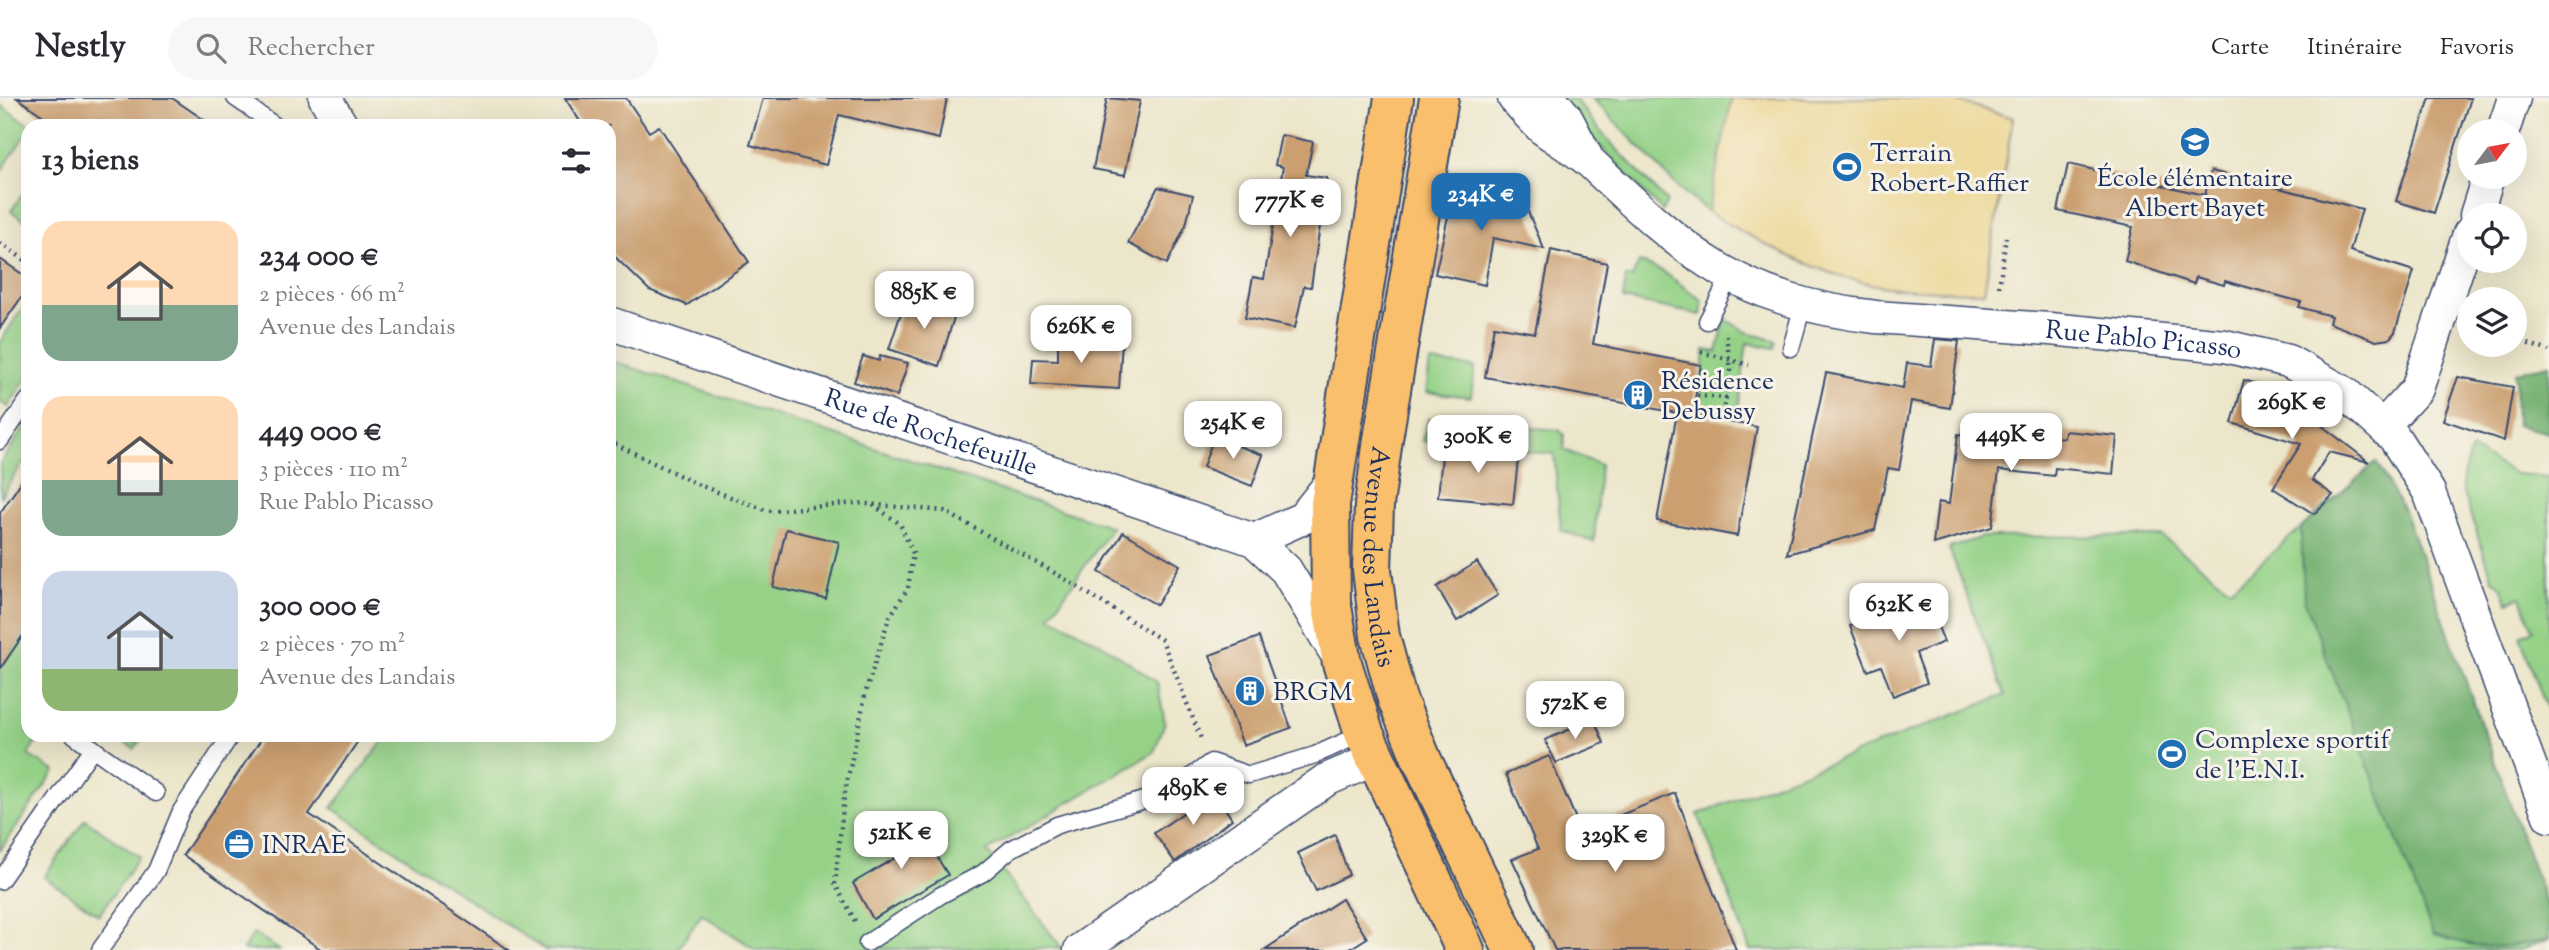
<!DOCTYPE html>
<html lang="fr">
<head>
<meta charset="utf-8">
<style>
	body { margin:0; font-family:"Sorts Mill Goudy",serif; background:#f7f7f7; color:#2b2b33; height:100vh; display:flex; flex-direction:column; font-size:26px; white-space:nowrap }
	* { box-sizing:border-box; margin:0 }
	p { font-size:23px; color:#7c7c81 }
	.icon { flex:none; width:38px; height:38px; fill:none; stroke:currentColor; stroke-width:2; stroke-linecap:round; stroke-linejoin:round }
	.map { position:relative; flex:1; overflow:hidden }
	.details { position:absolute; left:21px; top:21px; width:595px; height:623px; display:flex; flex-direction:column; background:#fff; border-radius:21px; box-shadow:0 7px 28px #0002 }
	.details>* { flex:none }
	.needle { width:46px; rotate:58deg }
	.buttons { position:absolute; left:2457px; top:21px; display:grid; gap:14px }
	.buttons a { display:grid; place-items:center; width:70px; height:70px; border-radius:50%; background:#fff; box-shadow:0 7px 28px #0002; font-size:35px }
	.price { position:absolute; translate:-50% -60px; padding:0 16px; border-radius:14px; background:#fff; color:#222; font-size:23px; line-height:46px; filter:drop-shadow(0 2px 4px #0008) }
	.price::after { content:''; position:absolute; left:50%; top:42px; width:21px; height:16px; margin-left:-10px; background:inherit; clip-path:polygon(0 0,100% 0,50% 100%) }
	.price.active { background:#1f6fb2; color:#fff }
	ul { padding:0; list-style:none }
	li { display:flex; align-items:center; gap:21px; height:175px; padding:0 21px }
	li span { display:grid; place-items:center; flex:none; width:196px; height:140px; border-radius:21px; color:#555 }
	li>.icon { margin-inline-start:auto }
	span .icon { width:84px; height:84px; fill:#fffc; stroke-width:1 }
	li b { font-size:30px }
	h2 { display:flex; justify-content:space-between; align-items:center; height:84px; padding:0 21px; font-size:30px }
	header { display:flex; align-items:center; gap:42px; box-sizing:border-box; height:98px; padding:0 35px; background:#fff; border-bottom:2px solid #e1e1e2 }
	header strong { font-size:33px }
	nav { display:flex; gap:38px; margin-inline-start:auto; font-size:24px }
	.search { width:490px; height:63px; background:#f7f7f7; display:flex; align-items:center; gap:18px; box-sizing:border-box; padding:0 24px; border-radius:38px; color:#7c7c81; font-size:26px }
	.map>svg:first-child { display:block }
	.green { fill:#95d288; stroke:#588073; stroke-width:2 }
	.forest { fill:#78b474; stroke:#4a7269; stroke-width:2 }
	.sand { fill:#eeda9e; stroke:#84847e; stroke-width:2 }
	.building { fill:#cb9f6f }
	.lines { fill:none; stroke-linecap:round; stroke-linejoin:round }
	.lane-casing { stroke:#3a4a6e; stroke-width:19 }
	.street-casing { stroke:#3a4a6e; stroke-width:35 }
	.primary-casing { stroke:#3a4a6e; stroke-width:42 }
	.path { stroke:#3a4a6e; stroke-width:4.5; stroke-dasharray:2 5; stroke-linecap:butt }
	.lane { stroke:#fff; stroke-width:16 }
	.street { stroke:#fff; stroke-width:32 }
	.primary { stroke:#f9bf6d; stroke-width:38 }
	.labels { text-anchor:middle; stroke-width:6; stroke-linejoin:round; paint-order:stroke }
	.poi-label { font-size:26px; fill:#1b2f5e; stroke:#f7f3e8; text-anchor:start }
	.street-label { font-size:26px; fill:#1b2f5e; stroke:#f7f3e8 }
</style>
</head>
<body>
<header>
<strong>Nestly</strong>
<div class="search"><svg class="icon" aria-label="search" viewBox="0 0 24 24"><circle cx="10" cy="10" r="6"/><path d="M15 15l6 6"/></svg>Rechercher</div>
<nav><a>Carte</a><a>Itinéraire</a><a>Favoris</a></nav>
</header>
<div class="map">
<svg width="2549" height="852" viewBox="0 0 2549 852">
	<rect width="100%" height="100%" fill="#f7f3e8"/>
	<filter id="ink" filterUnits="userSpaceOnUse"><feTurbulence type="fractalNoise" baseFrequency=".0143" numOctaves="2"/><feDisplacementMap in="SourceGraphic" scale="14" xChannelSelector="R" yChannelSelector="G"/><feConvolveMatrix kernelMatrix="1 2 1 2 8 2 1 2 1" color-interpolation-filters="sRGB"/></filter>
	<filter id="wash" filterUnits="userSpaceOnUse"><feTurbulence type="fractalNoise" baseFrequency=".00686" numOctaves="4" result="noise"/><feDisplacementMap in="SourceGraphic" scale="28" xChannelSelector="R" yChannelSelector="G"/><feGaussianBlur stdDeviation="1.57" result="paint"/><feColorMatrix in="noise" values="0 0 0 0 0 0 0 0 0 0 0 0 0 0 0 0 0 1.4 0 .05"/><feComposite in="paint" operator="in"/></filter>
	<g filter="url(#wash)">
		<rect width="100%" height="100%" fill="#ece6cb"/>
		<g class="green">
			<polygon points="1560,0 1574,0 1608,42 1667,104 1662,113 1586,33"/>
			<polygon points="1592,0 1732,0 1708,114 1680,91"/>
			<polygon points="0,7 31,28 0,75"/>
			<polygon points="28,88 28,125 11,113"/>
			<polygon points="1639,164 1662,173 1703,203 1701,217 1623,201 1626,179 1632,180"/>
			<polygon points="28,202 28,278 8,309 0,304 0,244"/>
			<polygon points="1725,221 1747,234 1776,243 1775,250 1747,245 1737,320 1699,315 1705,252 1717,254"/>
			<polygon points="609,262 1112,429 1050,518 1100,545 1157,584 1165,624 1154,654 987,753 1062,850 756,852 702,816 677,852 545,852 332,710 388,637 609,637"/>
			<polygon points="1430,264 1475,269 1471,299 1426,294"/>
			<polygon points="1429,321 1559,332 1564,337 1564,352 1600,367 1594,444 1561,432 1554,356 1422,343"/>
			<polygon points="28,324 28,357 1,398 0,366"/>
			<polygon points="2471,351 2516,376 2549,379 2549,617 2520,538 2533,532 2521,499 2507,504 2502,489 2493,482 2463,395 2463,377"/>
			<polygon points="2376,364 2405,415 2549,814 2549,841 2520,852 1750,852 1698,716 2005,597 1949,450 1982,439 2161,438 2231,491"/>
			<polygon points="28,530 28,637 41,637 28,657 55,673 0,752 0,571"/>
			<polygon points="113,637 144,637 134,651"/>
			<polygon points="85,721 139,759 99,817 44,779"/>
			<polygon points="254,835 279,852 243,852"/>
		</g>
		<g class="forest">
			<polygon points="2549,267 2549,335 2516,327 2515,274"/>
			<path d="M2376 364 2405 415 2549 814V841C2502 852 2478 852 2433 836L2304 501 2301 430Z"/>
		</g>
		<path class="sand" d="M1732 0H1947L2013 20 1984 194C1951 193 1915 194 1881 188 1819 177 1761 146 1708 114Z"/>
		<g id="blocks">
			<g class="building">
				<polygon points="17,0 172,0 213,28 58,28"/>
				<polygon points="565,0 626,0 649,34 659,28 749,164 687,207 649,192 609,153 609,28 583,28"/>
				<polygon points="763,0 947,0 939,41 839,17 826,67 750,47"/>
				<polygon points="1107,0 1140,3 1125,77 1093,71"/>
				<polygon points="2430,0 2471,0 2434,115 2396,103"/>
				<polygon points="1281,37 1313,44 1306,77 1327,80 1311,189 1304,188 1295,230 1245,220 1253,179 1264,181 1283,69 1275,67"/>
				<polygon points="2068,66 2205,97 2211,73 2362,111 2350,153 2414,173 2395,234 2389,241 2376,243 2329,225 2331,218 2299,209 2301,204 2225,183 2224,187 2196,179 2194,186 2125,163 2133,129 2058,113"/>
				<polygon points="1455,88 1518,101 1525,107 1544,151 1493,140 1485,187 1435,176"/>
				<polygon points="1158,89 1193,97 1186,127 1167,166 1128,145"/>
				<polygon points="1551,152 1607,165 1593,246 1701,267 1692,317 1757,329 1737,438 1657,423 1677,315 1485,279 1494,228 1535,235"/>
				<polygon points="0,161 28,180 28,190 0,230"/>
				<polygon points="917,198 957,210 939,268 889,251 902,212 910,215"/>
				<polygon points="1058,240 1122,243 1119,291 1031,286 1033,261 1058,262"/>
				<polygon points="1935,241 1959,243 1950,310 1911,303 1899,372 1888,370 1875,432 1787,456 1826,275 1903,290 1907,265 1931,268"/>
				<polygon points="863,258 879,263 880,258 908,265 897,298 854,284"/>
				<polygon points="2458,279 2513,289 2504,343 2443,322"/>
				<polygon points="2244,282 2286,294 2285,299 2369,364 2329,354 2312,382 2333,397 2314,416 2273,390 2301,346 2232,325"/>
				<polygon points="2065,333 2117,338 2113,376 2055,370 2054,378 1999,372 1992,429 1933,446 1938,404 1949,406 1958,336 2034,343 2035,337 2064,340"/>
				<polygon points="1214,339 1263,357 1252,388 1203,369"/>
				<polygon points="1443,348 1519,355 1513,406 1438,399"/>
				<polygon points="28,374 28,530 0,571 0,415"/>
				<polygon points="786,431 839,444 826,501 773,489"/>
				<polygon points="1123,434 1180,467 1157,507 1099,474"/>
				<polygon points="1477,464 1498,497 1457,523 1437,489"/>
				<polygon points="1926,498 1944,544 1916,555 1927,585 1893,598 1881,568 1868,573 1850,528"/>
				<polygon points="1259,539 1291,630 1243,647 1210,557"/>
				<polygon points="1594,621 1604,645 1556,665 1545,642"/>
				<polygon points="264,637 362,637 309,716 509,852 322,852 183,757"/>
				<polygon points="1549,658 1581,733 1675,695 1736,852 1555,852 1512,761 1538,751 1506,676"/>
				<polygon points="1214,694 1232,721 1175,764 1154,735"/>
				<polygon points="913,720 948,777 873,821 853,785 895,760 883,738"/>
				<polygon points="1335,737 1349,777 1316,793 1298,755"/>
				<polygon points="1342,801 1367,840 1348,852 1264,852"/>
			</g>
		</g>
	</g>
	<g filter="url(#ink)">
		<use href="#blocks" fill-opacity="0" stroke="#3a4a6e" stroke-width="2"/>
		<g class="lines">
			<g class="lane-casing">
				<g id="lane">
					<polyline points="235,0 276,28"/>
					<polyline points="1707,223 1730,179"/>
					<polyline points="1791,250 1803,207"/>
					<polyline points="0,343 28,302"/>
					<polyline points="74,637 156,695"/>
					<polyline points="0,783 93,650"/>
					<polyline points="867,845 941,797 983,775 1011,751 1057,727 1169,695 1211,664 1249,677 1315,657 1364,635"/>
					<polyline points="100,852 156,773 181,713 231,637"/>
				</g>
			</g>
			<g class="street-casing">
				<g id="street">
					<polyline points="325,0 342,28"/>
					<path id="s1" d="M1514 0C1523 10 1533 22 1543 31 1559 43 1577 52 1591 65 1688 157 1738 203 1876 219L2050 231 2225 248 2288 263 2345 295 2394 339 2429 394 2549 718"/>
					<polyline points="1550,0 1566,19 1586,58"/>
					<polyline points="2503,33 2514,0"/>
					<polyline points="2476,117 2488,79"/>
					<path id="s2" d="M609 225 1254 442 1286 472 1334 552"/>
					<polyline points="2383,328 2417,291 2469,136"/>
					<polyline points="1254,442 1303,420 1334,381"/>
					<polyline points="1080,852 1326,682 1375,661"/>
				</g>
			</g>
			<g class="primary-casing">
				<g id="primary">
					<polyline points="1394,0 1330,406 1331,503 1342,565 1364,635 1465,852"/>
					<path id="s3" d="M1439 0 1383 341 1374 407 1372 472 1380 538 1397 601 1422 662 1513 852"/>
				</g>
			</g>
			<g class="path">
				<polyline points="0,145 28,164"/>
				<polyline points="1999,189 2006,139"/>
				<polyline points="2515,241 2549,253"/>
				<polyline points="1701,254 1749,267"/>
				<polyline points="1697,298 1727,300"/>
				<polyline points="1722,322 1731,272 1726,238"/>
				<polyline points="609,343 699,387 768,413 856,405 944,413 1060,478 1162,542 1202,643"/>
				<polyline points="855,823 835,786 844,699 866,593 889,520 908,490 913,455 900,426 873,407"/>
			</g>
			<use href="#lane" class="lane"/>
			<use href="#street" class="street"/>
			<use href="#primary" class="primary"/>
		</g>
	</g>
	<defs>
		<g id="school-disc" transform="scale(1.575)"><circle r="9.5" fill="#1f6fb2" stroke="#f7f3e8"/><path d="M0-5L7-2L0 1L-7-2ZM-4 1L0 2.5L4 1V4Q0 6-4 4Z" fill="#fff"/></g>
		<g id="stadium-disc" transform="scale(1.575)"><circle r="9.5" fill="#1f6fb2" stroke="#f7f3e8"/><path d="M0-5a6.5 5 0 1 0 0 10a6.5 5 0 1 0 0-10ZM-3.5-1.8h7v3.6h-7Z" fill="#fff"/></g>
		<g id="building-disc" transform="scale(1.575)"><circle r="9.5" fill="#1f6fb2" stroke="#f7f3e8"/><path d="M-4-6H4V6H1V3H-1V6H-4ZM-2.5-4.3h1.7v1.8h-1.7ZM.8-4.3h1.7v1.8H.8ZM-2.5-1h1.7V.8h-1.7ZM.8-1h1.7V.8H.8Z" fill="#fff"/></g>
		<g id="office-disc" transform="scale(1.575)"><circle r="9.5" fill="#1f6fb2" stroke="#f7f3e8"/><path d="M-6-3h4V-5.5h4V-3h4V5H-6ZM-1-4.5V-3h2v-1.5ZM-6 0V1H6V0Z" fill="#fff"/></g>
	</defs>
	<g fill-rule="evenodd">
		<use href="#school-disc" x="2195" y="44"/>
		<use href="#stadium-disc" x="1847" y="69"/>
		<use href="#building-disc" x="1638" y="297"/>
		<use href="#building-disc" x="1250" y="593"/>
		<use href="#stadium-disc" x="2172" y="656"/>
		<use href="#office-disc" x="239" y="746"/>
	</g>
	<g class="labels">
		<g class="poi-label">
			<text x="1870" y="63">Terrain<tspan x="1870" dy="30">Robert-Raffier</tspan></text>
			<text x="2195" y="88" text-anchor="middle">École élémentaire<tspan x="2195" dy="30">Albert Bayet</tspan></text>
			<text x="1661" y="291">Résidence<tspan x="1661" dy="30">Debussy</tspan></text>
			<text x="1273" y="602">BRGM</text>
			<text x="2195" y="650">Complexe sportif<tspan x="2195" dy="30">de l'E.N.I.</tspan></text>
			<text x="262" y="755">INRAE</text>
		</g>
		<g class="street-label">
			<text dy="9" stroke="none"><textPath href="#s1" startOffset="702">Rue Pablo Picasso</textPath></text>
			<text dy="9" stroke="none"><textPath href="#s2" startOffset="340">Rue de Rochefeuille</textPath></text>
			<text dy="9" stroke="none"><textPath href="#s3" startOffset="464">Avenue des Landais</textPath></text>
		</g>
	</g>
</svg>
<div class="buttons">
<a><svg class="needle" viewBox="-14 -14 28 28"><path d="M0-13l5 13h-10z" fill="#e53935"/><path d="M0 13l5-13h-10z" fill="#7c7c81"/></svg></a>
<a><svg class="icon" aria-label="locate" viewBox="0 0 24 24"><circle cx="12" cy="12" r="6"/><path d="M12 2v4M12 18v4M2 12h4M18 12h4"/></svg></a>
<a><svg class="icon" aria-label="layers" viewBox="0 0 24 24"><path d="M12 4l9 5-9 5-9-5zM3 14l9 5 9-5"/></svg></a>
</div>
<b class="price active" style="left:1481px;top:135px">234K €</b>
<b class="price" style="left:1290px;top:141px">777K €</b>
<b class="price" style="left:924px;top:233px">885K €</b>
<b class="price" style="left:1081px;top:267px">626K €</b>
<b class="price" style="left:2292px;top:343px">269K €</b>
<b class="price" style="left:1233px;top:363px">254K €</b>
<b class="price" style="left:2011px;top:375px">449K €</b>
<b class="price" style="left:1478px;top:377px">300K €</b>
<b class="price" style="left:1899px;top:545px">632K €</b>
<b class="price" style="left:1575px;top:643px">572K €</b>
<b class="price" style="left:1193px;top:729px">489K €</b>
<b class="price" style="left:901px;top:773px">521K €</b>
<b class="price" style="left:1615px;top:776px">329K €</b>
<section class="details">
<h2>13 biens<svg class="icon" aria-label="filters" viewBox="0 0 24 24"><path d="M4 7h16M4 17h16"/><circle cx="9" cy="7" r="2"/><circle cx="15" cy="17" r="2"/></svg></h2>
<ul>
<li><span style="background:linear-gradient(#ffd9b3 60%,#7fa58c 0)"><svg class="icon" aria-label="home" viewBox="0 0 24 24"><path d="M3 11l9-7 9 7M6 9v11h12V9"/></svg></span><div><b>234 000 €</b><p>2 pièces · 66 m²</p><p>Avenue des Landais</p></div></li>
<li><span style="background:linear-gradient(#ffd9b3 60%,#7fa58c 0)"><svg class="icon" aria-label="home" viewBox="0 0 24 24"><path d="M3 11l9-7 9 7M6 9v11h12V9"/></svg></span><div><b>449 000 €</b><p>3 pièces · 110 m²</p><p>Rue Pablo Picasso</p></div></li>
<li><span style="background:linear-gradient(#c9d6e8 70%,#8fb573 0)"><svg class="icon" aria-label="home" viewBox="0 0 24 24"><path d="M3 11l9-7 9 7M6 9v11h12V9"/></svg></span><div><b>300 000 €</b><p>2 pièces · 70 m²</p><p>Avenue des Landais</p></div></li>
</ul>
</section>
</div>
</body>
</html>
